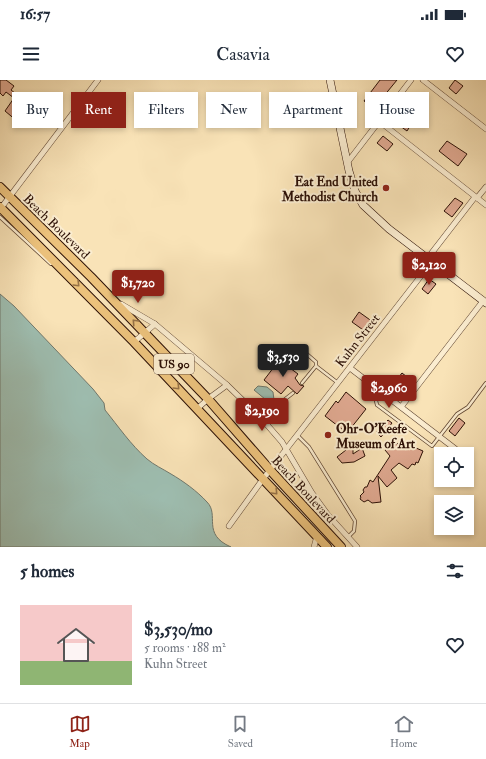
<!DOCTYPE html>
<html lang="en">
<head>
<meta charset="utf-8">
<style>
	body { margin:0; font-family:"IM FELL Double Pica",serif; background:#f2f2f3; color:#1f2937; height:100vh; display:flex; flex-direction:column; font-size:15px; white-space:nowrap }
	* { box-sizing:border-box; margin:0 }
	p { font-size:13px; color:#747a83 }
	.icon { flex:none; width:22px; height:22px; fill:none; stroke:currentColor; stroke-width:2; stroke-linecap:round; stroke-linejoin:round }
	.map { position:relative; height:467px; overflow:hidden }
	.sheet { display:flex; flex-direction:column; background:#fff; flex:1 }
	.sheet>* { flex:none }
	.banner { position:absolute; left:12px; top:12px; width:462px; height:36px; display:flex; gap:8px }
	.tools { position:absolute; left:434px; top:367px; display:grid; gap:8px }
	.tools a { display:grid; place-items:center; width:40px; height:40px; border-radius:0px; background:#fff; box-shadow:0 2px 6px #0003; font-size:20px }
	.price { position:absolute; translate:-50% -34px; padding:0 9px; border-radius:4px; background:#8f2418; color:#fff; font-size:13px; line-height:26px; filter:drop-shadow(0 1px 2px #0008) }
	.price::after { content:''; position:absolute; left:50%; top:24px; width:12px; height:9px; margin-left:-6px; background:inherit; clip-path:polygon(0 0,100% 0,50% 100%) }
	.price.active { background:#222; color:#fff }
	ul { padding:0; list-style:none }
	li { display:flex; align-items:center; gap:12px; height:100px; padding:0 20px }
	li span { display:grid; place-items:center; flex:none; width:112px; height:80px; border-radius:0px; color:#555 }
	li>.icon { margin-inline-start:auto }
	span .icon { width:48px; height:48px; fill:#fffc; stroke-width:1 }
	li b { font-size:17px }
	h2 { display:flex; justify-content:space-between; align-items:center; height:48px; padding:0 20px; font-size:17px }
	.tag { padding:0 14px; border-radius:0px; background:#fff; box-shadow:0 2px 6px #0003; font-size:14px; line-height:36px }
	.tag.active { background:#8f2418; color:#fff }
	.status { display:flex; justify-content:space-between; align-items:center; height:28px; padding:0 20px; background:#fff; direction:ltr }
	.status svg { height:11px; fill:currentColor }
	header { display:flex; justify-content:space-between; align-items:center; height:52px; padding:0 20px; background:#fff; font-size:18px; font-weight:600 }
	.tab-bar { display:flex; justify-content:space-around; align-items:center; height:56px; border-top:1px solid #e0e1e3; background:#fff; font-size:11px; color:#747a83 }
	.tab-bar a { display:grid; justify-items:center; gap:2px }
	.tab-bar .active { color:#8f2418 }
	.map>svg:first-child { display:block }
	.water { fill:#9ebeb1; stroke:#70786d }
	.building { fill:#e0a991; stroke:#2c1006 }
	.lines { fill:none; stroke-linecap:round; stroke-linejoin:round }
	.service-casing { stroke:#5f4532; stroke-width:4 }
	.minor-casing { stroke:#5f4532; stroke-width:6 }
	.secondary-casing { stroke:#2c1006; stroke-width:8 }
	.primary-casing { stroke:#2c1006; stroke-width:10 }
	.service { stroke:#fbedd0; stroke-width:2.5 }
	.minor { stroke:#fbedd0; stroke-width:5 }
	.secondary { stroke:#fbedd0; stroke-width:7 }
	.primary { stroke:#ecc27c; stroke-width:8 }
	.oneway { stroke:#967247 }
	.poi-dot { fill:#8f2418; stroke:#fbedd0; stroke-width:1.5 }
	.labels { text-anchor:middle; stroke-width:4; stroke-linejoin:round; paint-order:stroke }
	.shield { fill:#fbedd0; stroke:#6a5243; stroke-width:1 }
	.shield-label { font-size:12px; font-weight:bold; fill:#2c1006 }
	.poi-label { font-size:13px; font-weight:bold; fill:#2c1006; stroke:#fbedd0; text-anchor:end }
	.street-label { font-size:13px; fill:#2c1006; stroke:#fbedd0 }
</style>
</head>
<body>
<div class="status"><b>16:57</b><svg viewBox="0 0 49 12"><path d="M0 12V9h3v3zM5 12V6h3v6zM10 12V3h3v9zM15 12V0h3v12zM26 1h20v11H26zM47 4h2v5h-2z"/></svg></div>
<header><svg class="icon" aria-label="menu" viewBox="0 0 24 24"><path d="M4 6h16M4 12h16M4 18h16"/></svg>Casavia<svg class="icon" aria-label="heart" viewBox="0 0 24 24"><path d="M12 20l-8-8c-3-5 5-10 8-4 3-6 11-1 8 4z"/></svg></header>
<div class="map">
<svg width="486" height="467" viewBox="0 0 486 467">
	<rect width="100%" height="100%" fill="#f9e3b7"/>
	<filter id="stains"><feTurbulence type="fractalNoise" baseFrequency=".005" numOctaves="4"/><feColorMatrix values="0 0 0 0 .2 0 0 0 0 .09 0 0 0 0 .02 0 0 0 .5 -.17"/></filter>
	<radialGradient id="worn" r=".72"><stop offset=".6" stop-color="#630" stop-opacity="0"/><stop offset="1" stop-color="#630" stop-opacity=".3"/></radialGradient>
	<g class="water">
		<path d="M0 214 14 226 93 309 104 323 105 330C118 346 131 365 147 379 154 385 163 389 171 394 183 401 197 411 207 422 220 435 201 454 231 467H0Z"/>
		<polygon points="258,306 267,307 273,312 274,320 271,324 254,310"/>
	</g>
	<g class="building">
		<polygon points="0,0 6,0 14,6 11,10 20,17 22,15 32,23 26,30 27,31 17,41 5,31 14,18 6,12 3,16 0,13"/>
		<polygon points="380,0 397,0 374,28 364,21"/>
		<polygon points="455,0 463,6 456,14 449,8"/>
		<polygon points="402,35 412,43 407,51 396,43"/>
		<polygon points="383,56 393,64 387,71 377,63"/>
		<polygon points="447,61 467,74 458,86 439,71"/>
		<polygon points="455,118 463,123 452,137 444,131"/>
		<polygon points="429,199 436,204 428,214 422,209"/>
		<polygon points="359,232 373,242 366,252 352,242"/>
		<polygon points="278,279 298,294 295,298 300,305 304,306 297,314 288,306 281,314 264,300 274,287 272,286"/>
		<polygon points="402,293 412,301 402,314 392,306"/>
		<polygon points="346,312 366,329 347,353 325,336 336,321 338,323"/>
		<polygon points="459,338 465,343 455,356 449,351"/>
		<polygon points="388,340 392,343 381,357 376,352"/>
		<polygon points="402,362 423,371 418,383 416,382 415,385 412,384 408,389 399,383 391,390 397,398 387,407 378,396 381,422 372,423 368,420 364,422 360,419 361,417 360,416 364,412 363,410 365,407 367,407 370,400 373,402 390,376 385,370 391,364 393,365"/>
		<polygon points="345,365 353,366 353,374 362,368 365,376 354,382 342,383 337,377 346,370"/>
	</g>
	<g class="lines">
		<g class="service-casing">
			<g id="service">
				<polyline points="0,137 51,184"/>
				<polyline points="301,269 316,282 316,286"/>
				<polyline points="302,303 316,286 338,303"/>
				<polyline points="373,308 377,325 432,366 457,334 468,327 486,303"/>
				<polyline points="265,342 284,320 293,313"/>
				<polyline points="297,355 309,367 355,441 354,451 348,457"/>
			</g>
		</g>
		<g class="minor-casing">
			<g id="minor">
				<polyline points="423,0 486,49"/>
				<polyline points="379,41 486,125"/>
				<polyline points="347,83 411,0"/>
				<polyline points="477,118 486,107"/>
				<polyline points="1,128 98,0"/>
				<polyline points="427,179 475,117"/>
				<polyline points="121,224 155,244 227,305 262,339 282,362 312,413 328,435 357,467"/>
				<polyline points="134,262 155,244"/>
				<polyline points="350,288 462,374"/>
				<polyline points="401,327 483,221"/>
				<polyline points="198,328 208,319 227,305"/>
				<polyline points="467,378 468,379"/>
				<polyline points="229,446 263,399 431,183"/>
				<polyline points="314,467 317,456"/>
			</g>
		</g>
		<g class="secondary-casing">
			<polyline id="secondary" points="330,0 349,91 355,111 363,125 389,149 486,223"/>
		</g>
		<g class="primary-casing">
			<g id="primary">
				<polyline points="0,107 91,197 208,319 270,390 341,467"/>
				<polyline points="0,127 134,262 327,467"/>
			</g>
		</g>
		<use href="#service" class="service"/>
		<use href="#minor" class="minor"/>
		<use href="#secondary" class="secondary"/>
		<use href="#primary" class="primary"/>
	</g>
	<defs><path id="oneway-chevron" d="M-2-3.5L2.5 0L-2 3.5" fill="none" stroke-width="1.6" stroke-linecap="round" stroke-linejoin="round"/></defs>
	<g class="oneway">
		<use href="#oneway-chevron" transform="translate(77 204) rotate(45)"/>
		<use href="#oneway-chevron" transform="translate(135 242) rotate(-133)"/>
		<use href="#oneway-chevron" transform="translate(177 307) rotate(46)"/>
		<use href="#oneway-chevron" transform="translate(275 412) rotate(47)"/>
	</g>
	<g class="poi-dot">
		<circle cx="386" cy="108" r="4"/>
		<circle cx="328" cy="355" r="4"/>
	</g>
	<g class="labels">
		<rect class="shield" x="154" y="274" width="40" height="20" rx="3"/>
		<g class="shield-label">
			<text x="174" y="288">US 90</text>
		</g>
		<g class="poi-label">
			<text x="378" y="106">Eat End United<tspan x="378" dy="15">Methodist Church</tspan></text>
			<text x="336" y="353" text-anchor="start">Ohr-O’Keefe<tspan x="336" dy="15">Museum of Art</tspan></text>
		</g>
		<g class="street-label">
			<text transform="translate(57 146) rotate(44)" y="5">Beach Boulevard</text>
			<text transform="translate(357 260) rotate(-52)" y="5">Kuhn Street</text>
			<text transform="translate(304 409) rotate(47)" y="5">Beach Boulevard</text>
		</g>
	</g>
	<rect width="100%" height="100%" filter="url(#stains)"/>
	<rect width="100%" height="100%" fill="url(#worn)"/>
</svg>
<div class="tools">
<a><svg class="icon" aria-label="locate" viewBox="0 0 24 24"><circle cx="12" cy="12" r="6"/><path d="M12 2v4M12 18v4M2 12h4M18 12h4"/></svg></a>
<a><svg class="icon" aria-label="layers" viewBox="0 0 24 24"><path d="M12 4l9 5-9 5-9-5zM3 14l9 5 9-5"/></svg></a>
</div>
<b class="price" style="left:429px;top:206px">$2,120</b>
<b class="price" style="left:138px;top:224px">$1,720</b>
<b class="price active" style="left:283px;top:298px">$3,530</b>
<b class="price" style="left:389px;top:329px">$2,960</b>
<b class="price" style="left:262px;top:352px">$2,190</b>
<div class="banner">
<a class="tag">Buy</a>
<a class="tag active">Rent</a>
<a class="tag">Filters</a>
<a class="tag">New</a>
<a class="tag">Apartment</a>
<a class="tag">House</a>
</div>
</div>
<section class="sheet">
<h2>5 homes<svg class="icon" aria-label="filters" viewBox="0 0 24 24"><path d="M4 7h16M4 17h16"/><circle cx="9" cy="7" r="2"/><circle cx="15" cy="17" r="2"/></svg></h2>
<ul>
<li><span style="background:linear-gradient(#f6c9c9 70%,#8fb573 0)"><svg class="icon" aria-label="home" viewBox="0 0 24 24"><path d="M3 11l9-7 9 7M6 9v11h12V9"/></svg></span><div><b>$3,530/mo</b><p>5 rooms · 188 m²</p><p>Kuhn Street</p></div><svg class="icon" aria-label="heart" viewBox="0 0 24 24"><path d="M12 20l-8-8c-3-5 5-10 8-4 3-6 11-1 8 4z"/></svg></li>
</ul>
</section>
<nav class="tab-bar">
<a class="active"><svg class="icon" aria-label="map" viewBox="0 0 24 24"><path d="M3 6l6-2 6 2 6-2v14l-6 2-6-2-6 2zM9 4v14M15 6v14"/></svg>Map</a>
<a><svg class="icon" aria-label="saved" viewBox="0 0 24 24"><path d="M7 4h10v16l-5-4-5 4z"/></svg>Saved</a>
<a><svg class="icon" aria-label="home" viewBox="0 0 24 24"><path d="M3 11l9-7 9 7M6 9v11h12V9"/></svg>Home</a>
</nav>
</body>
</html>
